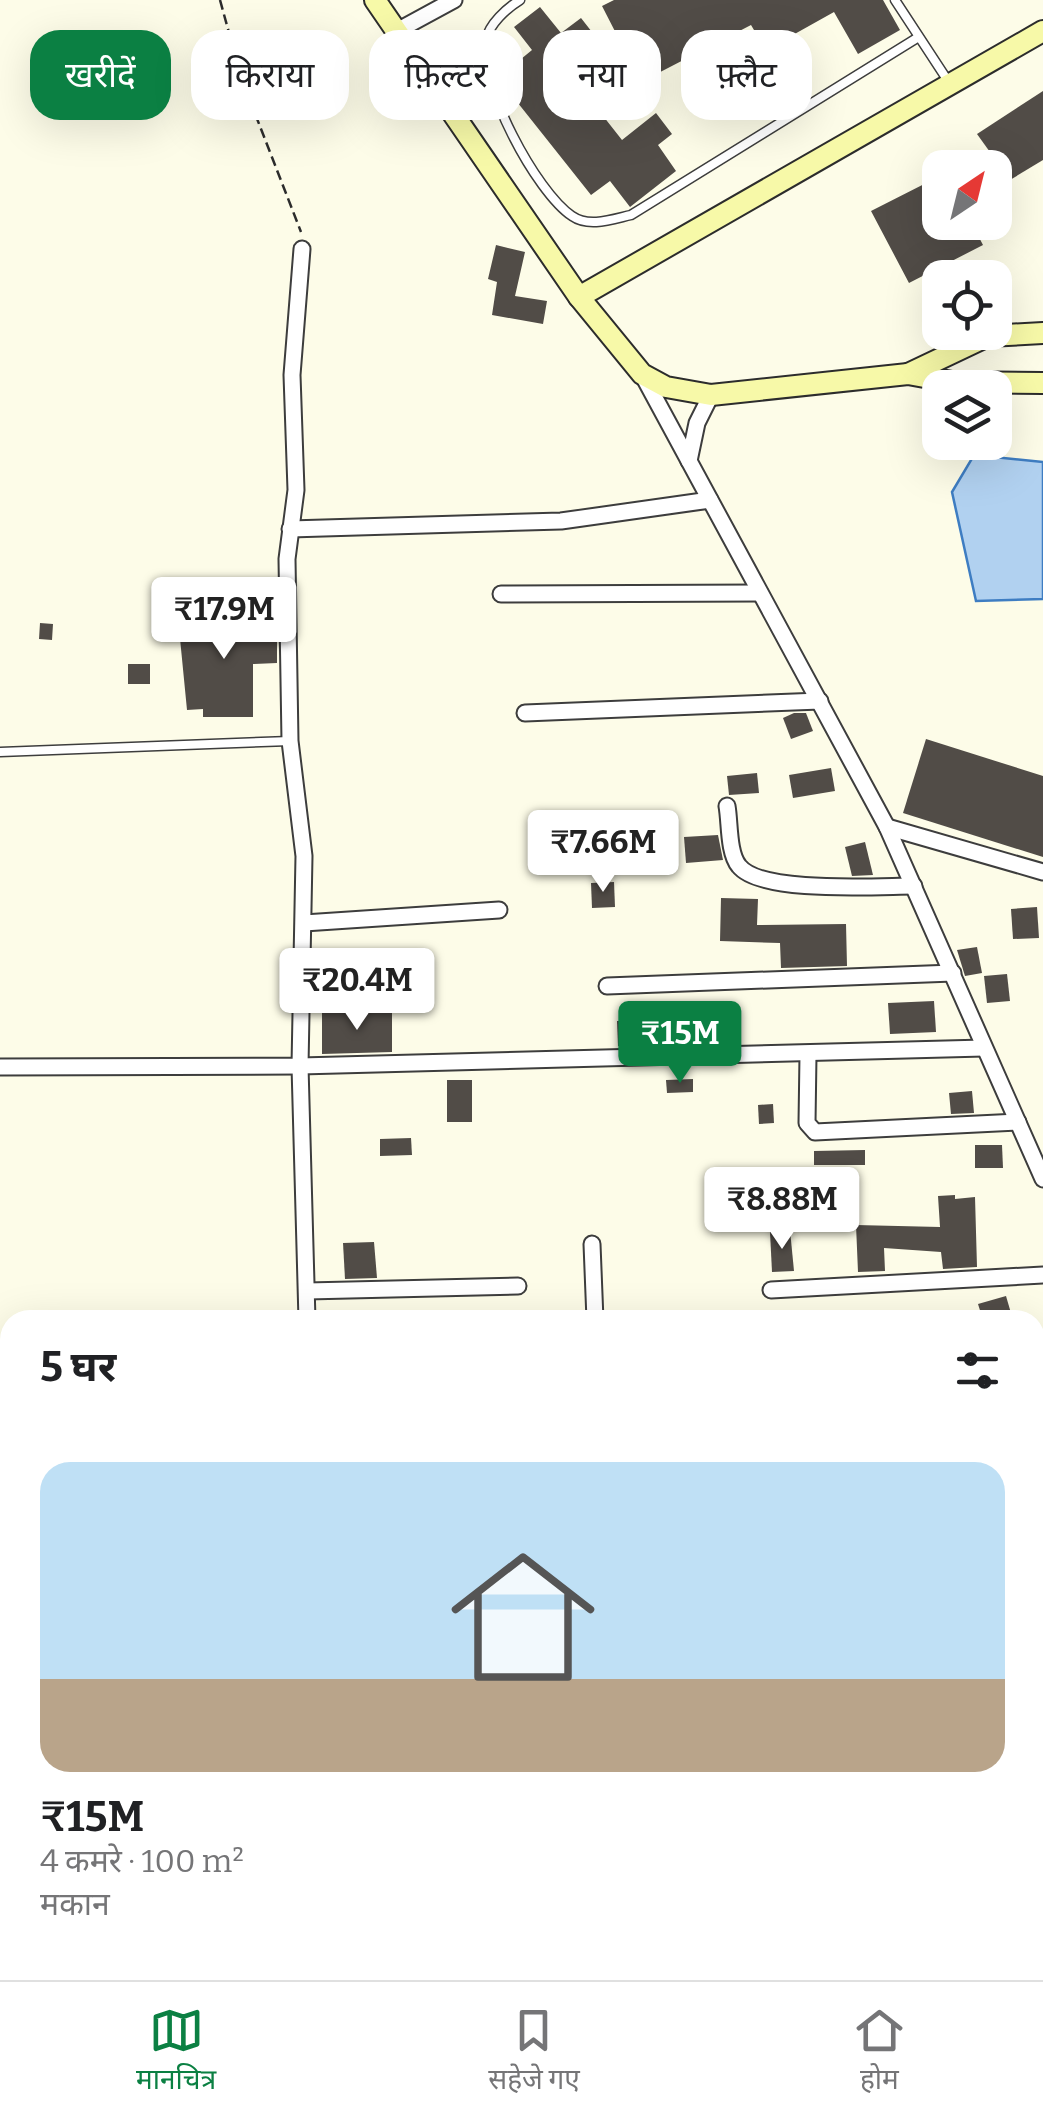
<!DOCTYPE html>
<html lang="hi">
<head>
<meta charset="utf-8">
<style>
	body { margin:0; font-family:Bitter,"Noto Sans Devanagari",serif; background:#f6f6f6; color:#202124; height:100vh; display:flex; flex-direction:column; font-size:38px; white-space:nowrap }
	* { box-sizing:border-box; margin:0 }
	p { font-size:32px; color:#757577 }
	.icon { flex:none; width:55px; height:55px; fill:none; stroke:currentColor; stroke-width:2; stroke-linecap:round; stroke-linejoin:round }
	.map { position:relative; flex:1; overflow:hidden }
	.side { position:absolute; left:0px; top:1310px; width:1045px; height:670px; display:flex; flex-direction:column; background:#fff; border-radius:30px 30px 0 0; box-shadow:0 10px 40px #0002 }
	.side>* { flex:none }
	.guide { position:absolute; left:30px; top:30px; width:985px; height:90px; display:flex; gap:20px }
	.needle { width:65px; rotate:35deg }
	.tools { position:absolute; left:922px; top:150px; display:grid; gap:20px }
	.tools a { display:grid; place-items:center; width:90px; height:90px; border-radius:20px; background:#fff; box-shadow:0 10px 40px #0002; font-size:50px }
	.price { position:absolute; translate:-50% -85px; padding:0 22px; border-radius:10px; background:#fff; color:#222; font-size:32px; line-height:65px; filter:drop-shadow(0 2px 5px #0008) }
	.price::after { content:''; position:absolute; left:50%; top:60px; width:30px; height:22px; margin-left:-15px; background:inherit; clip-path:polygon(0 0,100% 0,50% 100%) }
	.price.current { background:#0b8043; color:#fff }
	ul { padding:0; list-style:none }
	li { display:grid; align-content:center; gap:20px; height:530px; padding:0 40px }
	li+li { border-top:2px solid #e0e0e0 }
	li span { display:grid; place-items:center; height:310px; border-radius:30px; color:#555 }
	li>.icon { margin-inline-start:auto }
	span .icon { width:180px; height:180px; fill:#fffc; stroke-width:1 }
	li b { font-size:42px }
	h2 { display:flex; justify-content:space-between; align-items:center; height:120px; padding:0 40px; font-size:42px }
	.chip { padding:0 35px; border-radius:30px; background:#fff; box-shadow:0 10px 40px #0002; font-size:35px; line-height:90px }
	.chip.current { background:#0b8043; color:#fff }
	.tabs { display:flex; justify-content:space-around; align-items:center; height:140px; border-top:2px solid #e0e0e0; background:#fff; font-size:28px; color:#757577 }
	.tabs a { display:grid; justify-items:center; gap:5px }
	.tabs .current { color:#0b8043 }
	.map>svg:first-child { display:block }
	.water { fill:#b1d1f0; stroke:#3e7dc2; stroke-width:2.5 }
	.building { fill:#514c47 }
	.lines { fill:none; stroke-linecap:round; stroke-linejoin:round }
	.lane-casing { stroke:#3d3d3d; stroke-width:11 }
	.street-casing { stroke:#3d3d3d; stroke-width:19 }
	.secondary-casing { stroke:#2c2c2c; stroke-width:24 }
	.path { stroke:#2c2c2c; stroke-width:2.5; stroke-dasharray:10 5; stroke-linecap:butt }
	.lane { stroke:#fff; stroke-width:8 }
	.street { stroke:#fff; stroke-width:15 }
	.secondary { stroke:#f7f9a8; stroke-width:20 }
</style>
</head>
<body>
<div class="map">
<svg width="1043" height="1980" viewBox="0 0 1043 1980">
	<rect width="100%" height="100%" fill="#fdfce8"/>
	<polygon class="water" points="974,455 1043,462 1043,599 976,601 952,492"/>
	<g class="building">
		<polygon points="614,0 883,0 900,30 858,54 834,12 766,50 751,25 641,82 602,6"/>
		<polygon points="540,7 561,33 581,18 599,41 571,63 590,89 585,93 622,140 656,113 672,134 658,145 676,171 630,207 610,181 591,195 498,78 532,50 514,27"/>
		<polygon points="1043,91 1043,160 1010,180 977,134"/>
		<polygon points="940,176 940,222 971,222 983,245 909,283 871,211"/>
		<polygon points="496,245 525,252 515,296 547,301 543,324 492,315 497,282 488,279"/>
		<polygon points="270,616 270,629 277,628 277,663 253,664 253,717 203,717 203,709 187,710 178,618"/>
		<polygon points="40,623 53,624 52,640 39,639"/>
		<rect x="128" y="664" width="22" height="20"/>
		<polygon points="794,713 806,713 813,731 791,739 783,718"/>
		<polygon points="926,739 1043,776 1043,857 903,813"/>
		<polygon points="831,768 835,791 793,798 789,775"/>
		<polygon points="757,773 759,793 729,795 727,776"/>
		<polygon points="718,835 723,860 686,863 684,837"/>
		<polygon points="865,842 873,875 852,876 845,847"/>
		<polygon points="614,882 615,907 592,908 591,883"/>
		<polygon points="721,898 758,899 757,925 846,924 847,966 781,968 780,943 720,941"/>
		<polygon points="1037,907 1039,938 1013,939 1011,909"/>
		<polygon points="977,947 982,973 965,976 957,950"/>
		<polygon points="1007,974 1010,1001 987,1003 984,976"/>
		<polygon points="934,1001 936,1032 890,1034 888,1003"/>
		<polygon points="322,1012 392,1013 392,1052 322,1054"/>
		<polygon points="617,1021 651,1021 652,1046 618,1046"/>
		<rect x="676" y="1028" width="27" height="15"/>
		<polygon points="693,1079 693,1092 667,1093 666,1080"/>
		<rect x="447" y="1080" width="25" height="42"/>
		<polygon points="972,1091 974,1113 951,1114 949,1093"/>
		<polygon points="773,1104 774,1123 759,1124 758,1105"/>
		<polygon points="411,1138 412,1155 380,1156 380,1139"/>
		<polygon points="975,1145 1002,1145 1003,1168 975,1168"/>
		<polygon points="865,1150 865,1165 814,1165 814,1151"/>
		<polygon points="955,1195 955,1199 975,1197 977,1267 943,1269 941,1252 884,1248 885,1271 858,1272 856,1225 940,1227 938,1196"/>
		<polygon points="790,1230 794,1271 772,1272 770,1232"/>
		<polygon points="374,1242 377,1278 345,1279 343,1243"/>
		<polygon points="1006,1296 1013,1320 983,1320 978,1304"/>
	</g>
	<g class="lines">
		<g class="lane-casing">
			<g id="lane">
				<path d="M520 0C507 8 489 24 486 40 478 83 536 192 572 216 589 228 613 219 631 215L917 38"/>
				<polyline points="895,0 950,84"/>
				<polyline points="0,752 290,741"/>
			</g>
		</g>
		<g class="street-casing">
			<g id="street">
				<polyline points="395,32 454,0"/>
				<polyline points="302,249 292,375 296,490 287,559 290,741 304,856 300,1066 307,1320"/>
				<polyline points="642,374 887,827 1043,1179"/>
				<polyline points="689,461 697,423 711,395"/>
				<polyline points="290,529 561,521 710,500"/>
				<polyline points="501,594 760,593"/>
				<polyline points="525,713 820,701"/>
				<path d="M727 806C730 822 728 853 739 866 761 894 878 886 914 886"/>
				<polyline points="887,827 1043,872"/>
				<polyline points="304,923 499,910"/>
				<polyline points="607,986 953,973"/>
				<polyline points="808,1055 807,1123 815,1132 1018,1122"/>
				<polyline points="0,1067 300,1066 984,1048"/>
				<polyline points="592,1244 595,1320"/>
				<polyline points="771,1290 1043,1275"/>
				<polyline points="307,1291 518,1286"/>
				<polyline points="1035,1558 1043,1558"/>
				<polyline points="1035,1873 1043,1873"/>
				<polyline points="317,1970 317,1980"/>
				<polyline points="611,1970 612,1980"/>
				<polyline points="834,1970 834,1980"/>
			</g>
		</g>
		<g class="secondary-casing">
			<g id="secondary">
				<polyline points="375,0 579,297 642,374 666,387 711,395 908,374 952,382 1043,383"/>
				<polyline points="579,297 1043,31"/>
				<polyline points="908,374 988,336 1043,333"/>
			</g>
		</g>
		<polyline class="path" points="220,0 242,80 301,232"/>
		<use href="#lane" class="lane"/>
		<use href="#street" class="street"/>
		<use href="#secondary" class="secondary"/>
	</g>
</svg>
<div class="tools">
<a><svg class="needle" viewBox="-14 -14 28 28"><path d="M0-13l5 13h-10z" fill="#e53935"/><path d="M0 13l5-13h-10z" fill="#757577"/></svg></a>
<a><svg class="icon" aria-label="locate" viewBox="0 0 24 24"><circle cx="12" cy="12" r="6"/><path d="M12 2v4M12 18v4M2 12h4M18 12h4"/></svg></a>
<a><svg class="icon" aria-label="layers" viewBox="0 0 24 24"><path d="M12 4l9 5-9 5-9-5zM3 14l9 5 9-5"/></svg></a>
</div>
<b class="price" style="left:224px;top:662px">₹17.9M</b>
<b class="price" style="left:603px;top:895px">₹7.66M</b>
<b class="price" style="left:357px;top:1033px">₹20.4M</b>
<b class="price current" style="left:680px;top:1086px">₹15M</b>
<b class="price" style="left:782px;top:1252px">₹8.88M</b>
<div class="guide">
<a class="chip current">खरीदें</a>
<a class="chip">किराया</a>
<a class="chip">फ़िल्टर</a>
<a class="chip">नया</a>
<a class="chip">फ़्लैट</a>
</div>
<section class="side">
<h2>5 घर<svg class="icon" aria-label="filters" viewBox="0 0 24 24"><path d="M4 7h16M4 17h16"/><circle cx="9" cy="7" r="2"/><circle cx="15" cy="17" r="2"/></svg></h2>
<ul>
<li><span style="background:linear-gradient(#bfe0f5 70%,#b9a48a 0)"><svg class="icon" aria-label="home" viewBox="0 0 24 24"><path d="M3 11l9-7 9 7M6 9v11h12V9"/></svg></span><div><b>₹15M</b><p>4 कमरे · 100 m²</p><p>मकान</p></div></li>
</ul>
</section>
</div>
<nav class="tabs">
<a class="current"><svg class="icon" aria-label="map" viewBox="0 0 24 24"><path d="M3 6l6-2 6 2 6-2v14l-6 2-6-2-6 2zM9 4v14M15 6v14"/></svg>मानचित्र</a>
<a><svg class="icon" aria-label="saved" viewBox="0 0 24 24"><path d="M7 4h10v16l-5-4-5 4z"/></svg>सहेजे गए</a>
<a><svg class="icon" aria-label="home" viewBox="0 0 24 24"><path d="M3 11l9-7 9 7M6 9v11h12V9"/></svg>होम</a>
</nav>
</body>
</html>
